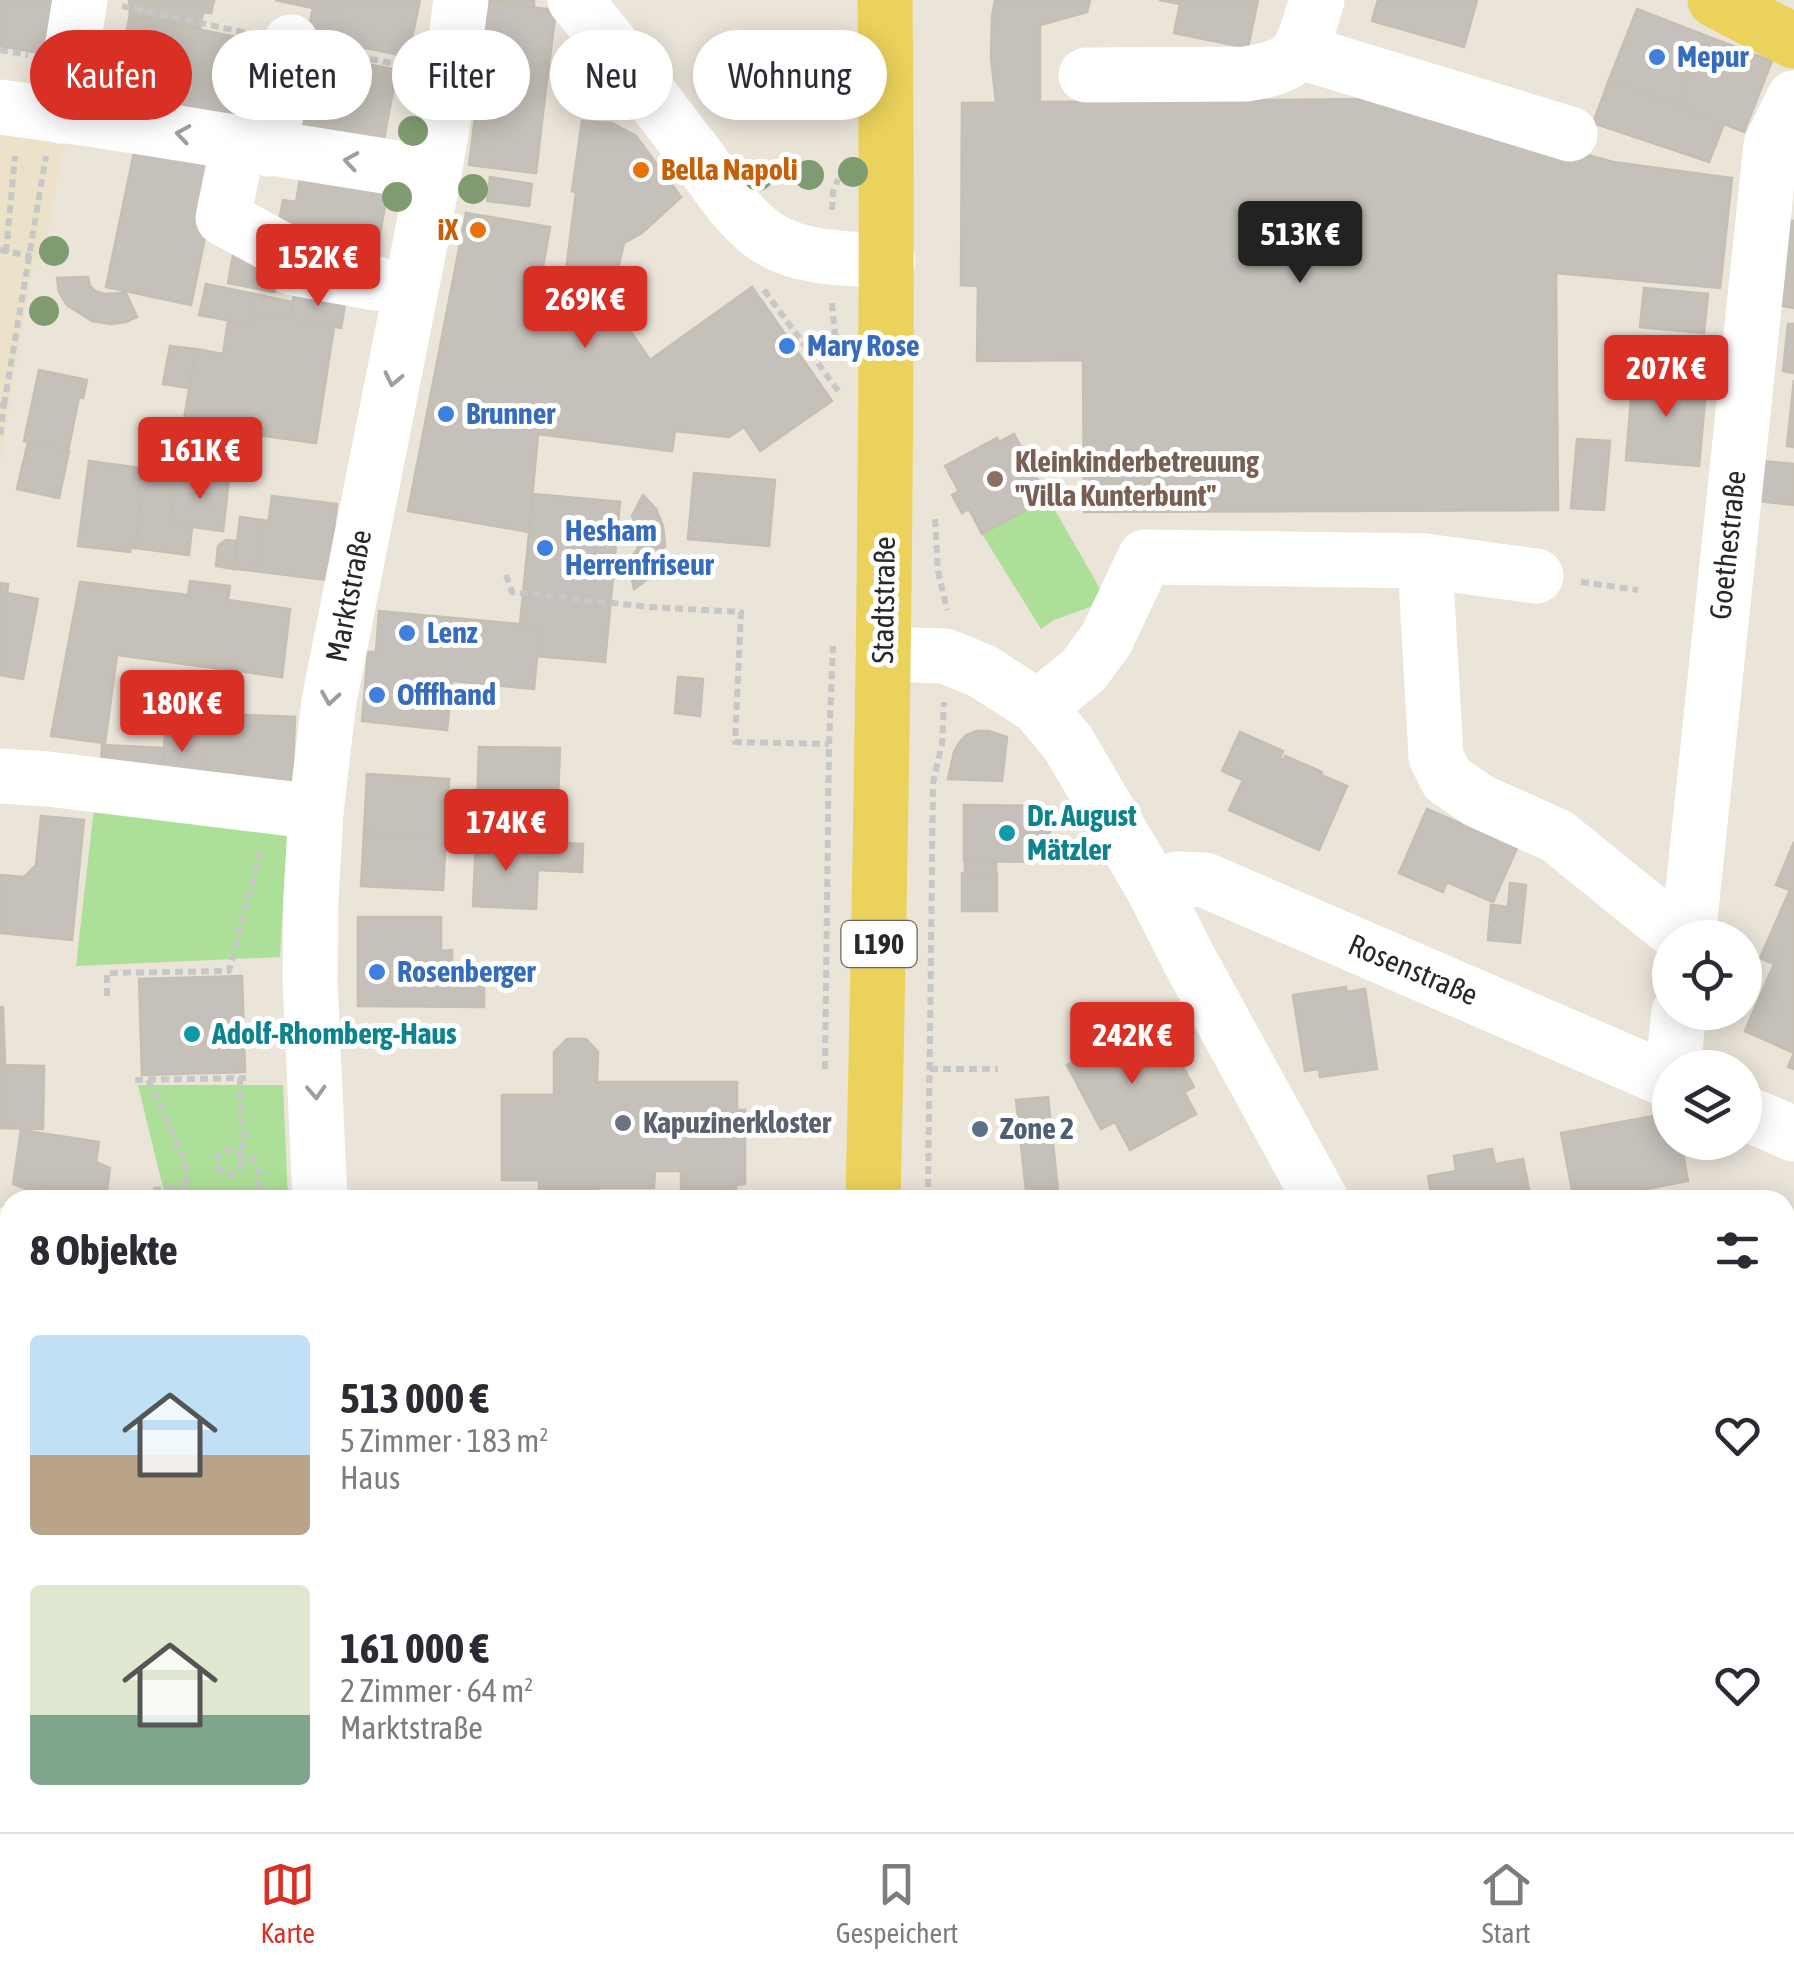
<!DOCTYPE html>
<html lang="de">
<head>
<meta charset="utf-8">
<style>
	body { margin:0; font-family:"Asap Condensed",sans-serif; background:#f2f2f3; color:#2b2b33; height:100vh; display:flex; flex-direction:column; font-size:38px; white-space:nowrap }
	* { box-sizing:border-box; margin:0 }
	p { font-size:32px; color:#7c7c81 }
	.icon { flex:none; width:55px; height:55px; fill:none; stroke:currentColor; stroke-width:2; stroke-linecap:round; stroke-linejoin:round }
	.map { position:relative; flex:1; overflow:hidden }
	.sheet { position:absolute; left:0px; top:1190px; width:1795px; height:642px; display:flex; flex-direction:column; background:#fff; border-radius:30px 30px 0 0; box-shadow:0 5px 25px #0003 }
	.sheet>* { flex:none }
	.guide { position:absolute; left:30px; top:30px; width:1000px; height:90px; display:flex; gap:20px }
	.tools { position:absolute; left:1652px; top:920px; display:grid; gap:20px }
	.tools a { display:grid; place-items:center; width:110px; height:110px; border-radius:50%; background:#fff; box-shadow:0 5px 25px #0003; font-size:50px }
	.price { position:absolute; translate:-50% -85px; padding:0 22px; border-radius:10px; background:#d93025; color:#fff; font-size:32px; line-height:65px; filter:drop-shadow(0 2px 5px #0008) }
	.price::after { content:''; position:absolute; left:50%; top:60px; width:30px; height:22px; margin-left:-15px; background:inherit; clip-path:polygon(0 0,100% 0,50% 100%) }
	.price.active { background:#222; color:#fff }
	ul { padding:0; list-style:none }
	li { display:flex; align-items:center; gap:30px; height:250px; padding:0 30px }
	li span { display:grid; place-items:center; flex:none; width:280px; height:200px; border-radius:10px; color:#555 }
	li>.icon { margin-inline-start:auto }
	span .icon { width:120px; height:120px; fill:#fffc; stroke-width:1 }
	li b { font-size:42px }
	h2 { display:flex; justify-content:space-between; align-items:center; height:120px; padding:0 30px; font-size:42px }
	.chip { padding:0 35px; border-radius:45px; background:#fff; box-shadow:0 5px 25px #0003; font-size:35px; line-height:90px }
	.chip.active { background:#d93025; color:#fff }
	.menu { display:flex; justify-content:space-around; align-items:center; height:140px; border-top:2px solid #e1e1e2; background:#fff; font-size:28px; color:#7c7c81 }
	.menu a { display:grid; justify-items:center; gap:5px }
	.menu .active { color:#d93025 }
	.map>svg:first-child { display:block }
	.education { fill:#ebe2c9 }
	.green { fill:#acdf97 }
	.building { fill:#c5c0b9; stroke:#c5bfb3; stroke-width:2.5 }
	.lines { fill:none; stroke-linecap:round; stroke-linejoin:round }
	.path { stroke:#c7c7c7; stroke-width:6; stroke-dasharray:8 5; stroke-linecap:butt }
	.minor { stroke:#fff; stroke-width:55 }
	.major { stroke:#ebd25d; stroke-width:55 }
	.tree { fill:#7e9c70 }
	.oneway { stroke:#9e9e9e }
	.shop-dot { fill:#3f7fe0; stroke:#fff; stroke-width:4 }
	.food-dot { fill:#e8710a; stroke:#fff; stroke-width:4 }
	.education-dot { fill:#8d6e63; stroke:#fff; stroke-width:4 }
	.culture-dot { fill:#0f9aa8; stroke:#fff; stroke-width:4 }
	.worship-dot { fill:#6b7280; stroke:#fff; stroke-width:4 }
	.service-dot { fill:#5c6f8a; stroke:#fff; stroke-width:4 }
	.labels { text-anchor:middle; stroke-width:10; stroke-linejoin:round; paint-order:stroke }
	.shield { fill:#fff; stroke:#686868; stroke-width:2.5 }
	.shield-label { font-size:28px; font-weight:bold; fill:#282828 }
	.shop-label { font-size:30px; font-weight:bold; fill:#366cbe; stroke:#fff; text-anchor:start }
	.food-label { font-size:30px; font-weight:bold; fill:#c56008; stroke:#fff; text-anchor:start }
	.education-label { font-size:30px; font-weight:bold; fill:#785e54; stroke:#fff; text-anchor:start }
	.street-label { font-size:30px; fill:#282828; stroke:#fff }
	.culture-label { font-size:30px; font-weight:bold; fill:#0d838f; stroke:#fff; text-anchor:start }
	.worship-label { font-size:30px; font-weight:bold; fill:#5b616d; stroke:#fff; text-anchor:start }
	.service-label { font-size:30px; font-weight:bold; fill:#4e5e75; stroke:#fff; text-anchor:start }
</style>
</head>
<body>
<div class="map">
<svg width="1794" height="1832" viewBox="0 0 1794 1832">
	<rect width="100%" height="100%" fill="#eae4d9"/>
	<polygon class="education" points="0,134 63,144 44,260 34,259 0,460"/>
	<g class="green">
		<polygon points="1044,491 1107,601 1054,620 1041,629 982,534 1034,505 1031,499"/>
		<polygon points="94,808 287,833 280,957 76,966"/>
		<polygon points="138,1085 283,1085 288,1200 166,1200"/>
		<polygon points="0,1627 10,1628 10,1710 0,1709"/>
	</g>
	<g class="building">
		<polygon points="0,0 55,0 46,54 0,46"/>
		<polygon points="129,0 214,0 211,13 203,12 200,29 130,15"/>
		<polygon points="275,0 420,0 408,57 307,35 313,8"/>
		<polygon points="486,0 534,0 534,7"/>
		<polygon points="995,0 1090,0 1087,12 1040,25 1040,102 1385,99 1613,162 1732,178 1720,288 1556,273 1558,510 1084,512 1083,360 977,361 978,286 961,285 962,103 996,103 991,57 992,16"/>
		<polygon points="1159,0 1258,0 1248,48 1174,33 1180,4"/>
		<polygon points="1378,0 1477,0 1464,47 1372,21"/>
		<polygon points="489,2 556,10 545,96 479,87"/>
		<polygon points="1637,9 1704,35 1677,106 1609,80"/>
		<polygon points="130,15 270,44 253,129 112,100"/>
		<polygon points="1704,35 1772,61 1744,132 1677,106"/>
		<polygon points="311,53 397,70 383,144 297,126"/>
		<polygon points="1609,80 1724,124 1709,162 1593,123"/>
		<polygon points="479,87 545,96 536,173 469,165"/>
		<polygon points="582,121 612,123 636,136 681,197 642,233 624,243 610,301 650,360 752,287 832,401 760,451 744,427 729,437 675,431 672,451 538,434 529,532 408,511 466,213 550,227 537,301 553,303 555,292 563,294 576,192 572,191"/>
		<polygon points="135,148 220,165 191,305 106,287"/>
		<polygon points="302,168 389,185 374,266 275,242 283,200 296,202"/>
		<polygon points="490,177 532,184 529,206 487,201"/>
		<polygon points="1778,220 1794,221 1794,308 1773,304"/>
		<polygon points="234,250 280,260 274,292 228,283"/>
		<polygon points="88,277 90,286 95,291 104,294 126,293 137,317 126,322 111,324 92,321 67,305 59,292 57,278"/>
		<polygon points="206,284 293,302 290,319 251,312 249,324 199,315"/>
		<polygon points="1644,288 1708,294 1704,333 1640,327"/>
		<polygon points="295,290 346,299 341,328 290,319"/>
		<polygon points="251,312 334,327 316,443 183,425 196,349 223,354 228,321 249,324"/>
		<polygon points="1788,324 1794,324 1794,373 1783,371"/>
		<polygon points="170,346 196,349 189,388 163,384"/>
		<polygon points="39,370 87,380 83,398 79,397 68,451 24,441"/>
		<polygon points="1633,374 1707,380 1699,466 1626,460"/>
		<polygon points="1794,380 1794,447 1787,446"/>
		<polygon points="1014,434 1044,491 1031,499 1035,505 982,534 969,509 962,513 952,495 959,491 945,466 997,438 999,442"/>
		<polygon points="1577,439 1610,441 1604,510 1571,508"/>
		<polygon points="28,442 69,451 59,498 17,489"/>
		<polygon points="89,461 141,468 137,497 142,498 135,548 131,548 130,552 78,546"/>
		<polygon points="1761,461 1794,464 1793,505 1757,501"/>
		<polygon points="141,468 176,472 170,524 192,527 189,555 135,548 142,498 137,497"/>
		<polygon points="176,472 229,479 223,531 170,524"/>
		<polygon points="694,473 775,480 769,546 688,539"/>
		<polygon points="533,494 620,502 605,662 537,656 540,626 520,624"/>
		<polygon points="643,495 656,509 663,526 665,545 660,563 649,578 634,589 628,560 637,550 640,539 638,527 632,516"/>
		<polygon points="272,496 337,504 328,580 255,571 260,525 268,525"/>
		<polygon points="240,517 269,521 268,525 260,525 255,571 234,569"/>
		<polygon points="226,540 237,541 234,569 216,566 218,546"/>
		<polygon points="190,581 230,586 228,600 290,609 282,677 117,655 105,743 51,736 80,582 188,595"/>
		<polygon points="0,583 8,584 7,593 38,599 23,679 0,675"/>
		<polygon points="379,611 540,626 534,689 452,681 447,730 362,721 368,652 376,652"/>
		<polygon points="678,677 703,679 700,716 675,713"/>
		<polygon points="195,713 295,717 292,790 205,787 206,758 193,757"/>
		<polygon points="166,718 195,720 193,757 206,758 205,787 162,784"/>
		<polygon points="977,731 989,731 1007,737 1002,781 948,779 954,752 959,743 966,735"/>
		<polygon points="1240,732 1283,751 1280,758 1284,760 1285,756 1322,772 1321,775 1347,786 1319,850 1229,810 1243,780 1222,771"/>
		<polygon points="102,745 164,748 163,779 101,776"/>
		<polygon points="479,747 560,748 556,843 476,840"/>
		<polygon points="367,774 449,779 446,836 364,832"/>
		<polygon points="964,805 1050,806 1049,862 964,861"/>
		<polygon points="1427,809 1517,848 1493,902 1447,882 1443,892 1399,873"/>
		<polygon points="41,816 84,820 72,940 0,933 0,875 24,877 36,865"/>
		<polygon points="364,832 446,836 443,890 361,886"/>
		<polygon points="476,840 539,842 536,909 473,906"/>
		<polygon points="539,842 583,844 582,872 538,870"/>
		<polygon points="1794,842 1794,1069 1788,1067 1794,1053 1745,1031 1774,964 1760,958 1790,890 1776,885"/>
		<rect x="965" y="861" width="31" height="12"/>
		<rect x="962" y="873" width="35" height="38"/>
		<polygon points="1510,883 1526,885 1520,943 1488,940 1491,905 1508,907"/>
		<polygon points="358,917 441,917 441,951 452,950 452,971 484,971 484,1007 358,1006"/>
		<polygon points="242,976 245,1072 142,1075 139,979"/>
		<polygon points="1346,987 1347,992 1365,989 1377,1069 1320,1077 1319,1069 1305,1071 1293,995"/>
		<polygon points="0,1007 3,1007 5,1066 0,1065"/>
		<polygon points="1147,1022 1196,1114 1130,1150 1115,1122 1101,1129 1067,1065"/>
		<polygon points="567,1039 586,1039 598,1052 597,1082 737,1082 737,1110 745,1110 745,1184 736,1185 736,1200 681,1200 681,1171 655,1171 654,1188 598,1188 598,1200 539,1200 539,1180 502,1180 502,1095 554,1095 554,1052"/>
		<polygon points="1168,1039 1194,1087 1184,1092 1158,1045"/>
		<polygon points="0,1065 44,1066 43,1129 0,1128"/>
		<polygon points="1048,1097 1059,1200 1027,1200 1016,1100"/>
		<polygon points="1670,1113 1670,1142 1681,1142 1688,1181 1589,1200 1574,1200 1561,1133"/>
		<polygon points="21,1130 99,1142 96,1162 110,1168 106,1198 82,1198 29,1190 13,1184"/>
		<polygon points="1492,1149 1495,1164 1523,1159 1531,1200 1432,1200 1428,1176 1456,1171 1454,1156"/>
		<polygon points="1785,1401 1790,1401 1788,1430 1794,1430 1794,1461 1785,1460"/>
		<polygon points="0,1442 10,1443 10,1628 0,1627"/>
		<polygon points="1785,1544 1794,1545 1794,1576 1785,1575"/>
		<polygon points="0,1734 10,1736 10,1771 0,1770"/>
		<polygon points="1786,1788 1794,1788 1794,1821 1785,1821"/>
		<rect x="63" y="1822" width="39" height="10"/>
		<polygon points="105,1822 213,1822 213,1832 104,1832"/>
		<polygon points="213,1822 303,1822 302,1832 213,1832"/>
		<polygon points="546,1822 642,1822 641,1832 597,1832 545,1828"/>
		<polygon points="1438,1822 1615,1822 1614,1832 1437,1832"/>
		<polygon points="445,1827 524,1831 445,1832"/>
	</g>
	<g class="lines">
		<g class="path">
			<polyline points="122,6 247,33"/>
			<polyline points="0,50 28,55"/>
			<polyline points="332,51 405,66"/>
			<polyline points="832,210 833,192 838,179"/>
			<polyline points="0,250 31,256"/>
			<polyline points="6,252 15,156"/>
			<polyline points="764,290 839,392"/>
			<polyline points="832,303 836,345"/>
			<polyline points="0,404 4,405 0,436"/>
			<polyline points="4,405 46,156"/>
			<polyline points="935,519 938,571 947,610"/>
			<polyline points="506,575 512,592 649,607 741,612 735,742 829,744"/>
			<polyline points="1581,582 1638,590"/>
			<polyline points="107,996 107,973 229,971 261,849"/>
			<polyline points="825,1069 829,744 833,646"/>
			<polyline points="930,1069 998,1069"/>
			<path d="M240 1078V1114L245 1135 239 1156 251 1157C262 1175 262 1179 252 1197"/>
			<polyline points="135,1080 246,1078"/>
			<polyline points="148,1080 181,1152 188,1175 183,1186 192,1200"/>
			<circle cx="229" cy="1162" r="12"/>
			<polyline points="153,1190 183,1186"/>
			<polyline points="232,1200 239,1196 266,1200"/>
			<polyline points="928,1200 933,783 942,744 944,702"/>
			<polyline points="0,1719 10,1721"/>
			<polyline points="1391,1822 1391,1832"/>
			<polyline points="791,1832 792,1822"/>
			<polyline points="908,1832 908,1822"/>
			<polyline points="1168,1832 1172,1832"/>
		</g>
		<g class="minor">
			<path d="M575 0C616 49 654 100 693 151 715 180 737 218 768 238 803 260 849 258 888 261"/>
			<polyline points="1301,52 1570,134"/>
			<path d="M1086 75 1246 74C1304 65 1301 51 1317 0"/>
			<polyline points="0,107 97,120 434,174"/>
			<polyline points="61,116 80,0"/>
			<polyline points="269,149 291,42"/>
			<polyline points="236,155 223,218 278,248 293,268 375,283"/>
			<polyline points="1425,561 1536,576"/>
			<polyline points="883,654 945,656 982,671 1038,707 1068,743 1153,888 1191,963 1321,1200"/>
			<polyline points="1038,707 1083,671 1106,640 1145,557 1425,561 1436,757 1447,779 1479,801 1557,836 1683,938"/>
			<polyline points="0,776 48,779 316,812"/>
			<polyline points="1153,888 1177,879 1205,880 1670,1081"/>
			<polyline points="1688,938 1771,145 1794,98"/>
			<polyline points="1673,1068 1679,1012"/>
			<polyline points="1745,1113 1794,1134"/>
			<polyline points="320,1200 310,981 311,899 316,812 329,701 434,174 451,76 461,0"/>
			<polyline points="0,1235 10,1237"/>
			<polyline points="1672,1822 1676,1832"/>
			<polyline points="328,1832 329,1822"/>
		</g>
		<g class="major">
			<polyline points="1715,0 1794,41"/>
			<path d="M873 1200C882 800 889 400 885 0"/>
			<polyline points="851,1832 852,1822"/>
		</g>
	</g>
	<g class="tree">
		<circle cx="422" cy="63" r="15"/>
		<circle cx="413" cy="131" r="15"/>
		<circle cx="853" cy="172" r="15"/>
		<circle cx="809" cy="175" r="15"/>
		<circle cx="758" cy="176" r="15"/>
		<circle cx="473" cy="189" r="15"/>
		<circle cx="397" cy="197" r="15"/>
		<circle cx="54" cy="251" r="15"/>
		<circle cx="44" cy="311" r="15"/>
	</g>
	<defs><path id="oneway-chevron" d="M-2-3.5L2.5 0L-2 3.5" fill="none" stroke-width="1.6" stroke-linecap="round" stroke-linejoin="round" transform="scale(2.5)"/></defs>
	<g class="oneway">
		<use href="#oneway-chevron" transform="translate(183 134) rotate(-171)"/>
		<use href="#oneway-chevron" transform="translate(351 161) rotate(-171)"/>
		<use href="#oneway-chevron" transform="translate(393 379) rotate(102)"/>
		<use href="#oneway-chevron" transform="translate(330 698) rotate(99)"/>
		<use href="#oneway-chevron" transform="translate(316 1092) rotate(87)"/>
	</g>
	<g class="shop-dot">
		<circle cx="1657" cy="57" r="10"/>
		<circle cx="787" cy="346" r="10"/>
		<circle cx="446" cy="414" r="10"/>
		<circle cx="545" cy="548" r="10"/>
		<circle cx="407" cy="633" r="10"/>
		<circle cx="377" cy="695" r="10"/>
		<circle cx="377" cy="972" r="10"/>
	</g>
	<g class="food-dot">
		<circle cx="641" cy="170" r="10"/>
		<circle cx="478" cy="230" r="10"/>
	</g>
	<circle class="education-dot" cx="995" cy="479" r="10"/>
	<g class="culture-dot">
		<circle cx="1007" cy="833" r="10"/>
		<circle cx="192" cy="1034" r="10"/>
	</g>
	<circle class="worship-dot" cx="623" cy="1123" r="10"/>
	<circle class="service-dot" cx="980" cy="1129" r="10"/>
	<g class="labels">
		<rect class="shield" x="841.5" y="921" width="75" height="46" rx="8"/>
		<g class="shield-label">
			<text x="879" y="954">L190</text>
		</g>
		<g class="shop-label">
			<text x="1677" y="67">Mepur</text>
			<text x="807" y="356">Mary Rose</text>
			<text x="466" y="424">Brunner</text>
			<text x="565" y="541">Hesham<tspan x="565" dy="34">Herrenfriseur</tspan></text>
			<text x="427" y="643">Lenz</text>
			<text x="397" y="705">Offfhand</text>
			<text x="397" y="982">Rosenberger</text>
		</g>
		<g class="food-label">
			<text x="661" y="180">Bella Napoli</text>
			<text x="458" y="240" text-anchor="end">iX</text>
		</g>
		<g class="education-label">
			<text x="1015" y="472">Kleinkinderbetreuung<tspan x="1015" dy="34">"Villa Kunterbunt"</tspan></text>
		</g>
		<g class="street-label">
			<text transform="translate(1728 545) rotate(-84)" y="10">Goethestraße</text>
			<text transform="translate(349 596) rotate(-79)" y="10">Marktstraße</text>
			<text transform="translate(884 600) rotate(-89)" y="10">Stadtstraße</text>
			<text transform="translate(1413 970) rotate(23)" y="10">Rosenstraße</text>
		</g>
		<g class="culture-label">
			<text x="1027" y="826">Dr. August<tspan x="1027" dy="34">Mätzler</tspan></text>
			<text x="212" y="1044">Adolf-Rhomberg-Haus</text>
		</g>
		<g class="worship-label">
			<text x="643" y="1133">Kapuzinerkloster</text>
		</g>
		<g class="service-label">
			<text x="1000" y="1139">Zone 2</text>
		</g>
	</g>
</svg>
<div class="tools">
<a><svg class="icon" aria-label="locate" viewBox="0 0 24 24"><circle cx="12" cy="12" r="6"/><path d="M12 2v4M12 18v4M2 12h4M18 12h4"/></svg></a>
<a><svg class="icon" aria-label="layers" viewBox="0 0 24 24"><path d="M12 4l9 5-9 5-9-5zM3 14l9 5 9-5"/></svg></a>
</div>
<b class="price active" style="left:1300px;top:286px">513K €</b>
<b class="price" style="left:318px;top:309px">152K €</b>
<b class="price" style="left:585px;top:351px">269K €</b>
<b class="price" style="left:1666px;top:420px">207K €</b>
<b class="price" style="left:200px;top:502px">161K €</b>
<b class="price" style="left:182px;top:755px">180K €</b>
<b class="price" style="left:506px;top:874px">174K €</b>
<b class="price" style="left:1132px;top:1087px">242K €</b>
<div class="guide">
<a class="chip active">Kaufen</a>
<a class="chip">Mieten</a>
<a class="chip">Filter</a>
<a class="chip">Neu</a>
<a class="chip">Wohnung</a>
</div>
<section class="sheet">
<h2>8 Objekte<svg class="icon" aria-label="filters" viewBox="0 0 24 24"><path d="M4 7h16M4 17h16"/><circle cx="9" cy="7" r="2"/><circle cx="15" cy="17" r="2"/></svg></h2>
<ul>
<li><span style="background:linear-gradient(#bfe0f5 60%,#b9a48a 0)"><svg class="icon" aria-label="home" viewBox="0 0 24 24"><path d="M3 11l9-7 9 7M6 9v11h12V9"/></svg></span><div><b>513 000 €</b><p>5 Zimmer · 183 m²</p><p>Haus</p></div><svg class="icon" aria-label="heart" viewBox="0 0 24 24"><path d="M12 20l-8-8c-3-5 5-10 8-4 3-6 11-1 8 4z"/></svg></li>
<li><span style="background:linear-gradient(#dfe7d0 65%,#7fa58c 0)"><svg class="icon" aria-label="home" viewBox="0 0 24 24"><path d="M3 11l9-7 9 7M6 9v11h12V9"/></svg></span><div><b>161 000 €</b><p>2 Zimmer · 64 m²</p><p>Marktstraße</p></div><svg class="icon" aria-label="heart" viewBox="0 0 24 24"><path d="M12 20l-8-8c-3-5 5-10 8-4 3-6 11-1 8 4z"/></svg></li>
</ul>
</section>
</div>
<nav class="menu">
<a class="active"><svg class="icon" aria-label="map" viewBox="0 0 24 24"><path d="M3 6l6-2 6 2 6-2v14l-6 2-6-2-6 2zM9 4v14M15 6v14"/></svg>Karte</a>
<a><svg class="icon" aria-label="saved" viewBox="0 0 24 24"><path d="M7 4h10v16l-5-4-5 4z"/></svg>Gespeichert</a>
<a><svg class="icon" aria-label="home" viewBox="0 0 24 24"><path d="M3 11l9-7 9 7M6 9v11h12V9"/></svg>Start</a>
</nav>
</body>
</html>
